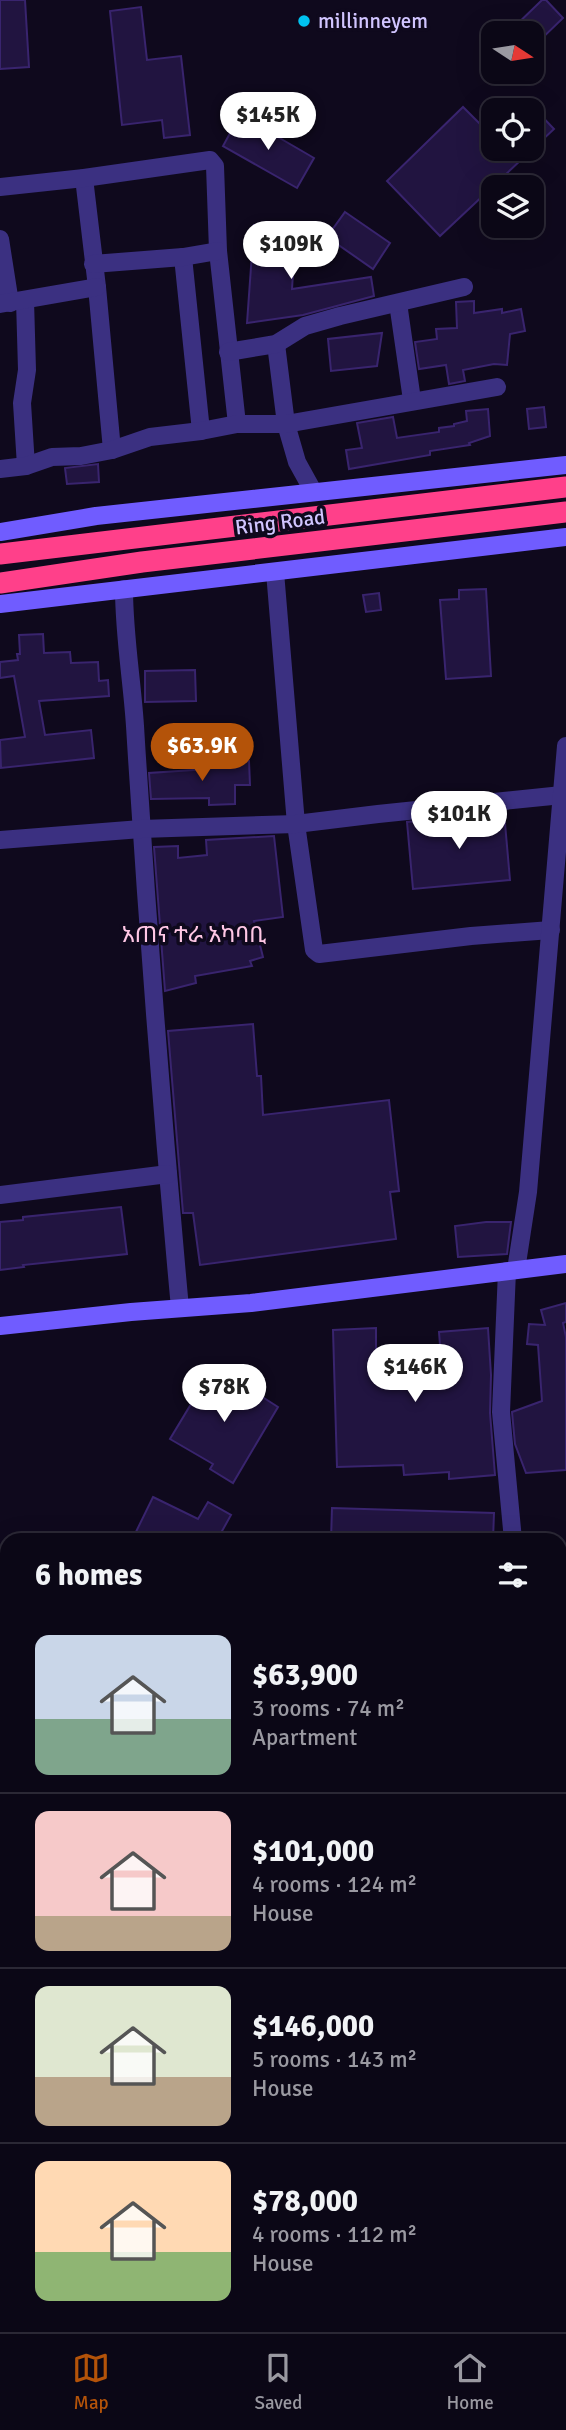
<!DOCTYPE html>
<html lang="en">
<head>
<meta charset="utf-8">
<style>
	body { margin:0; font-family:Signika,"Noto Sans Ethiopic",sans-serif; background:#191523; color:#f1f3f6; height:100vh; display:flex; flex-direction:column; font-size:26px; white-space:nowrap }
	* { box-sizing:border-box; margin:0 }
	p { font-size:23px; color:#9a99a1 }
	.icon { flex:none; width:38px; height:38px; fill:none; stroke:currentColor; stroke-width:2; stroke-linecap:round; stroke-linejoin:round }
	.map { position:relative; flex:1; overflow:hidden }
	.side { position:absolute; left:0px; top:1533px; width:567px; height:800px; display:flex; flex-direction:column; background:#0b0716; border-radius:21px 21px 0 0; box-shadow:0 7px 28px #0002,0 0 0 2px #2b2835 }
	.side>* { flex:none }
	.needle { width:46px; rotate:102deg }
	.fabs { position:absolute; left:481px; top:21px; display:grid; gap:14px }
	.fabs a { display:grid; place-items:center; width:63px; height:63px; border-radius:14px; background:#0b0716; box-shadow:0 7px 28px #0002,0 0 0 2px #2b2835; font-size:35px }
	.price { position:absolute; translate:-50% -60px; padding:0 16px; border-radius:24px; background:#fff; color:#222; font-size:23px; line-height:46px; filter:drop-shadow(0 2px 4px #0008) }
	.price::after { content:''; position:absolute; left:50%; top:42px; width:21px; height:16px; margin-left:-10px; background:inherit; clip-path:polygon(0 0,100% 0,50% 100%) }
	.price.current { background:#b45309; color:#fff }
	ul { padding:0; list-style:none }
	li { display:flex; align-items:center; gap:21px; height:175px; padding:0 35px }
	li+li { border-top:2px solid #2b2835 }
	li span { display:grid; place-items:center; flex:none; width:196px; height:140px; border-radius:14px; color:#555 }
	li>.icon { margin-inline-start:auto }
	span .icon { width:84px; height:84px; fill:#fffc; stroke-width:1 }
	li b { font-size:30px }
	h2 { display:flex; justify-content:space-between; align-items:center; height:84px; padding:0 35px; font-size:30px }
	.tab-bar { display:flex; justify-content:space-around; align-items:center; height:98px; border-top:2px solid #2b2835; background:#0b0716; font-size:19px; color:#9a99a1 }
	.tab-bar a { display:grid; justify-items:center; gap:4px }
	.tab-bar .current { color:#b45309 }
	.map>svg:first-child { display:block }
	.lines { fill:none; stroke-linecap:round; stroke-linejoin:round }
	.river { stroke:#04133b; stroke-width:33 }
	.building { fill:#211440; stroke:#39246e; stroke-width:2 }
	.street { stroke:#3b3081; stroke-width:18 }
	.secondary { stroke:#705cff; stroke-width:18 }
	.highway { stroke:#ff408a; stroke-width:21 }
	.poi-dot { fill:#00c2f0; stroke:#0f091d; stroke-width:2.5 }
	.labels { text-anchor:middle; stroke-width:7; stroke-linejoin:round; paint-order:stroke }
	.poi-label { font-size:21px; fill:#d1c5ff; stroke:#0f091d; text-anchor:start }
	.street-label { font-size:21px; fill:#d1c5ff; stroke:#0f091d }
	.neighbourhood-label { font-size:23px; fill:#ffc7e5; stroke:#0f091d }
</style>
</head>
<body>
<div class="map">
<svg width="566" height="2332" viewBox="0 0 566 2332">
	<rect width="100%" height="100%" fill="#0f091d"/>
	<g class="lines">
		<g class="river">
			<polyline points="560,2056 566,2055"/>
			<polyline points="0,2208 7,2207"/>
		</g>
	</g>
	<g class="building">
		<polygon points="0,0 25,0 29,67 0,69"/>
		<polygon points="542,0 546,0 563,18 532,48 532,33 508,33"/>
		<polygon points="141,7 147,60 181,56 190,135 164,138 162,120 122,125 110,11"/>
		<polygon points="532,106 554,129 440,236 387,181 463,107 494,138 494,149 532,149"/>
		<polygon points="240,115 314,158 297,188 223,146"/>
		<polygon points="345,212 390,243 373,269 327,237"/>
		<polygon points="254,225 296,227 292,289 371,277 374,296 303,315 247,323"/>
		<polygon points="474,301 474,313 502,309 502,313 521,309 525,331 510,334 507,365 494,364 463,370 465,381 449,384 446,365 419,369 415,342 437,339 436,329 457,328 456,302"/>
		<polygon points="382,333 377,366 331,371 328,339"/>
		<polygon points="544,407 546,427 529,429 527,409"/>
		<polygon points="488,409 490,436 469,443 470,445 430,451 430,455 349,469 346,450 362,448 357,423 393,417 397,438 439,432 439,428 454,426 454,424 467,421 466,411"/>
		<polygon points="98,464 99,482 67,484 65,468"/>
		<polygon points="486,589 491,676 446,679 440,600 459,599 459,590"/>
		<polygon points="379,593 381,610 366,612 363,595"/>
		<polygon points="43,634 44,653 70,652 71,663 98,662 99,681 108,680 109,696 39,701 45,735 91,730 94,758 1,768 0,740 25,737 14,676 0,678 0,662 18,660 17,654 20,654 19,635"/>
		<polygon points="195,670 196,701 145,702 145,671"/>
		<polygon points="249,761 250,785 235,785 235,804 209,805 209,798 151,799 149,773 208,769 207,763"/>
		<polygon points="504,812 510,880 413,889 407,822"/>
		<polygon points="274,836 283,917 254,921 263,957 250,961 252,966 195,976 196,983 165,991 154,847 178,846 178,858 207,855 206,840"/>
		<polygon points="253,1024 257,1076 261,1076 263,1115 389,1100 399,1191 390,1192 396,1239 200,1265 193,1213 183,1213 168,1031"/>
		<polygon points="121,1207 127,1254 23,1265 24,1267 0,1270 0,1222 23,1220 23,1217"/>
		<polygon points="486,1222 511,1222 507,1254 458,1257 455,1226"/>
		<polygon points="566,1303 566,1322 563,1323 566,1337 566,1470 526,1473 515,1444 512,1412 542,1401 538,1345 527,1344 529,1324 545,1325 541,1310"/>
		<polygon points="376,1328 376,1349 440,1345 439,1332 488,1328 491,1375 490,1413 495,1475 449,1479 449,1472 404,1475 403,1465 337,1467 333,1330"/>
		<polygon points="214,1366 278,1407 233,1483 210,1469 213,1464 170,1439"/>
		<polygon points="153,1497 198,1519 208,1502 231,1515 217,1540 132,1540"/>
		<polygon points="332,1508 494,1513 493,1540 331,1540"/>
	</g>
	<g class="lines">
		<g class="street">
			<polyline points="84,178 97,287 112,450"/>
			<polyline points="0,187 84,178 210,160 215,166 218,251 237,424"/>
			<polyline points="0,239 10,303"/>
			<polyline points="183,257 201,431"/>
			<polyline points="93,264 183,257 218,251"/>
			<polyline points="25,300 27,370 22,403 26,466"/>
			<polyline points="398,303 412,400"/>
			<polyline points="0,304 97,287"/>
			<polyline points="276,344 286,424 297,462 313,491"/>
			<polyline points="228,352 276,344 305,326 340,316 464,287"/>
			<polyline points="0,469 26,466 52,457 81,456 112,450 150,437 201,431 237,424 286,424 497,387"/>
			<polyline points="275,572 296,824 314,950 319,954 471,936 551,930"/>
			<path d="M124 589C124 635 132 680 135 726 147 920 162 1114 180 1308"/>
			<polyline points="0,840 141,829 296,824 378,814 562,795"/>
			<polyline points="0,1195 168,1174"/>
			<polyline points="516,1270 528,1192 566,746"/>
			<polyline points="507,1271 501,1412 513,1540"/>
			<polyline points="560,1735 566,1733"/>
			<polyline points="560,1775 566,1786"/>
			<polyline points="560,2219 566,2217"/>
			<polyline points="560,2305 566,2308"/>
			<polyline points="96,2332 114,2326"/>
			<polyline points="380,2332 384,2326"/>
		</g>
		<g class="secondary">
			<polyline points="0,532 96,516 566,465"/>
			<polyline points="0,604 566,537"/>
			<polyline points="0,1326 131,1312 251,1303 566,1264"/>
		</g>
		<g class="highway">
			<polyline points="0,554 566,487"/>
			<polyline points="0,583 142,562 566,512"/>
		</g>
	</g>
	<circle class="poi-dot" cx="304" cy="21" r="7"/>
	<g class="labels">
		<g class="poi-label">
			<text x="318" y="28">millinneyem</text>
		</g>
		<g class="street-label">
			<text transform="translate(280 522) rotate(-7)" y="7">Ring Road</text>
		</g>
		<g class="neighbourhood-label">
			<text x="194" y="942">አጠና ተራ አካባቢ</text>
		</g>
	</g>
</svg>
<div class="fabs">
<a><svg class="needle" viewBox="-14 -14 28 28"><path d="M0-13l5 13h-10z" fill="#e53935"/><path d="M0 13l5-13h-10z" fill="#9a99a1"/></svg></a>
<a><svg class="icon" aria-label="locate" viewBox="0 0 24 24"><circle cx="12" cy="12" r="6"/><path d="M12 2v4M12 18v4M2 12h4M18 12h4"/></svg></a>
<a><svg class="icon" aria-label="layers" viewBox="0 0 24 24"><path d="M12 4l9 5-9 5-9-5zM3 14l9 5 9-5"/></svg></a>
</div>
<b class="price" style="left:268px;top:152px">$145K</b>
<b class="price" style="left:291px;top:281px">$109K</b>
<b class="price current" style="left:202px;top:783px">$63.9K</b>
<b class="price" style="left:459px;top:851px">$101K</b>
<b class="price" style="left:415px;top:1404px">$146K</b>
<b class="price" style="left:224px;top:1424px">$78K</b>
<section class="side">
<h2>6 homes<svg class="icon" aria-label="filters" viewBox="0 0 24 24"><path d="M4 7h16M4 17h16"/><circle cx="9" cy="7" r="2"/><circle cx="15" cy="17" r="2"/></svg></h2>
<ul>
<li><span style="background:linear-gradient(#c9d6e8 60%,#7fa58c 0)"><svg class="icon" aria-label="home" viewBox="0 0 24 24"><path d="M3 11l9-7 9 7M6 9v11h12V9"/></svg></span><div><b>$63,900</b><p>3 rooms · 74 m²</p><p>Apartment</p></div></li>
<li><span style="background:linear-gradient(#f6c9c9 75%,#b9a48a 0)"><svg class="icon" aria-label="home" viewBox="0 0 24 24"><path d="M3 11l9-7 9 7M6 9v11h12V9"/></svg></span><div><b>$101,000</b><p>4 rooms · 124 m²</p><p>House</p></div></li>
<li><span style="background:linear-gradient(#dfe7d0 65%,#b9a48a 0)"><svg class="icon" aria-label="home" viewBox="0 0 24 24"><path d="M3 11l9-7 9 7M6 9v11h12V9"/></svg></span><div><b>$146,000</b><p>5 rooms · 143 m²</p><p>House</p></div></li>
<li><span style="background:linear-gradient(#ffd9b3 65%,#8fb573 0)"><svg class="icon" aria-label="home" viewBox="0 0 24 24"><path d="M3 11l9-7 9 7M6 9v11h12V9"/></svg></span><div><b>$78,000</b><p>4 rooms · 112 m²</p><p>House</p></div></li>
</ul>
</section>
</div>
<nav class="tab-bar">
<a class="current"><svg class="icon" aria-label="map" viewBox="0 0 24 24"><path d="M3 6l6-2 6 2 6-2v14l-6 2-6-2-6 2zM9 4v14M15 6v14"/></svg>Map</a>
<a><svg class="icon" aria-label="saved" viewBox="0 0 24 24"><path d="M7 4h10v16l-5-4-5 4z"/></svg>Saved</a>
<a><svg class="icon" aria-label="home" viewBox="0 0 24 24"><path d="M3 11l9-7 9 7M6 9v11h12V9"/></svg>Home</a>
</nav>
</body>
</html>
